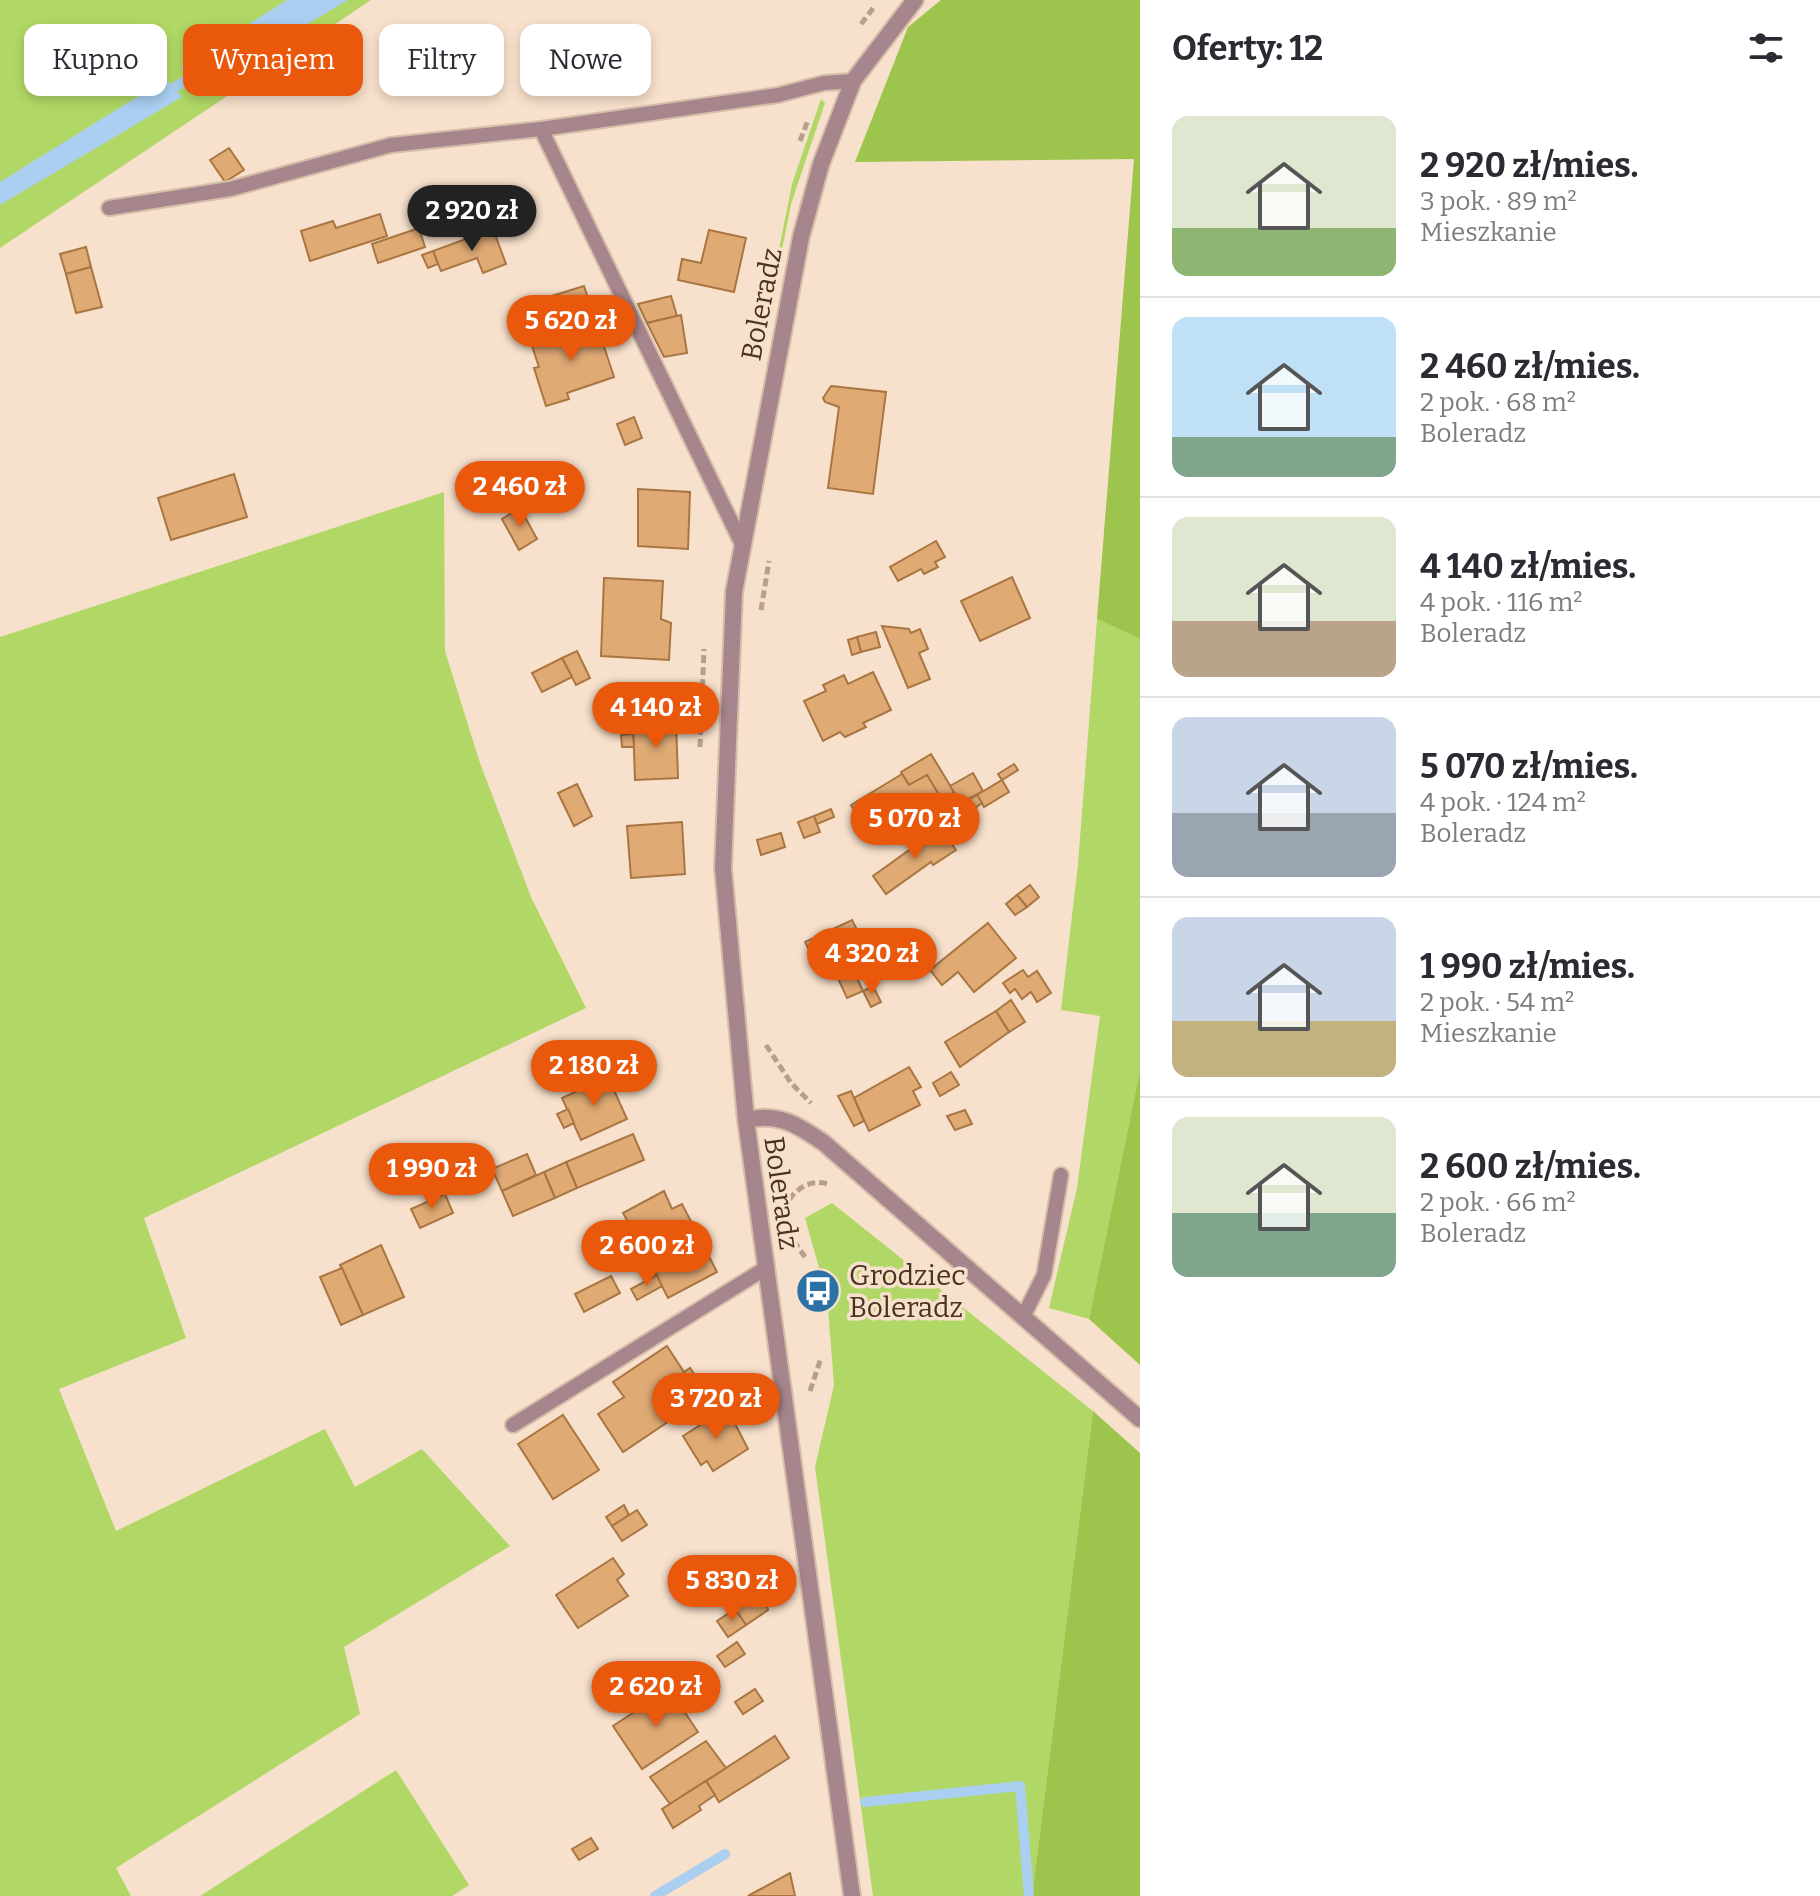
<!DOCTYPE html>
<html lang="pl">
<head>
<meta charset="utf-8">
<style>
	body { margin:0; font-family:Bitter,serif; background:#f7f7f7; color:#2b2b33; height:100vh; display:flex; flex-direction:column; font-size:30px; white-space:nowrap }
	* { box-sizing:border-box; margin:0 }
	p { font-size:26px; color:#7c7c81 }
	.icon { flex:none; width:44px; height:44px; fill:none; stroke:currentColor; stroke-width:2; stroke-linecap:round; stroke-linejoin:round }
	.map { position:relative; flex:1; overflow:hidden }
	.drawer { display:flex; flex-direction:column; background:#fff; width:680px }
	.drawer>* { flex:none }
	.banner { position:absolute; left:24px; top:24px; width:760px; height:72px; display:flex; gap:16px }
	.price { position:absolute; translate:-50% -68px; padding:0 18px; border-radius:28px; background:#ea580c; color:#fff; font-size:26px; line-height:52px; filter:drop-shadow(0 2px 4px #0008) }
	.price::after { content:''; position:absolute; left:50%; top:48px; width:24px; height:18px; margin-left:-12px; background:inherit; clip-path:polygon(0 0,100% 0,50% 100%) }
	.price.current { background:#222; color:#fff }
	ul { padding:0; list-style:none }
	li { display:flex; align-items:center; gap:24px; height:200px; padding:0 32px }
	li+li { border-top:2px solid #e1e1e2 }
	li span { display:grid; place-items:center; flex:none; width:224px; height:160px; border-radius:16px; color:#555 }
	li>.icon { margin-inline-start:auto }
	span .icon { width:96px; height:96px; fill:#fffc; stroke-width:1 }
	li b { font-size:34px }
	h2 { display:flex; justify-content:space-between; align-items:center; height:96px; padding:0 32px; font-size:34px }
	.chip { padding:0 28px; border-radius:16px; background:#fff; box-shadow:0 4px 12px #0003; font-size:28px; line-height:72px }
	.chip.current { background:#ea580c; color:#fff }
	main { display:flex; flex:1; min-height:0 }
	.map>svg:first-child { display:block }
	.green { fill:#b1d866 }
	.forest { fill:#9dc44c }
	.water { fill:#aacff0 }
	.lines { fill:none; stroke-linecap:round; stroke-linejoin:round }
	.stream { stroke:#aacff0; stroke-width:10 }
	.building { fill:#e0aa75; stroke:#a97642; stroke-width:2 }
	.service-casing { stroke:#d5bea9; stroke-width:18 }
	.minor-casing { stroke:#d5bea9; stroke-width:20 }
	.tertiary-casing { stroke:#d5bea9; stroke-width:20 }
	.path { stroke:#b7a08b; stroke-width:5; stroke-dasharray:8 4; stroke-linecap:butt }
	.service { stroke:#a7858c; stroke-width:14 }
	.minor { stroke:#a7858c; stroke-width:16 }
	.tertiary { stroke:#a7858c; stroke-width:16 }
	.labels { text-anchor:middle; stroke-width:7; stroke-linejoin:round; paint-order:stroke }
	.street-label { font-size:28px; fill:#49331d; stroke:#f8e1cc }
	.poi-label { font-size:28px; fill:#49331d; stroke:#f8e1cc; text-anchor:start }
</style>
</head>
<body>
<main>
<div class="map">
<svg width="1140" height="1896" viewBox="0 0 1140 1896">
	<rect width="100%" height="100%" fill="#f8e1cc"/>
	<g class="green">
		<polygon points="0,0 371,0 0,248"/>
		<polygon points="821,99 825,103 791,204 768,322 765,319 792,184"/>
		<polygon points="444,492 445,651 480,763 531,897 586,1008 144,1218 186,1338 59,1389 116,1531 325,1429 355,1487 422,1449 510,1546 344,1647 360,1714 116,1868 131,1896 0,1896 0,637"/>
		<polygon points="1097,619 1140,639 1140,1070 1089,1319 1049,1308 1077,1188 1100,1016 1061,1010 1078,864"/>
		<polygon points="832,1203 1093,1411 1032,1896 873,1896 815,1467 834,1385 827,1296 805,1218"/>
		<polygon points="396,1770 469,1885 452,1896 200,1896"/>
	</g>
	<g class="forest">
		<polygon points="941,0 1140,0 1140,639 1097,619 1134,159 855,162 908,27"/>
		<polygon points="1140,1070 1140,1365 1089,1319"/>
		<polygon points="1093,1411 1140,1453 1140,1896 1032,1896"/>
	</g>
	<g class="water">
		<polygon points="287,0 348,0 194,91 181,67"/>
		<polygon points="166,79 182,97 0,205 0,182"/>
	</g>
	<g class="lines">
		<g class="stream">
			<polyline points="164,94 198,73"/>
			<polyline points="865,1802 1020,1786 1029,1896"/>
			<polyline points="655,1896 725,1854"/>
		</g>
	</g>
	<g class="building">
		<polygon points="229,148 244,170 225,182 210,160"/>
		<polygon points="380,214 387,236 310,261 301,231 333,221 336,228"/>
		<polygon points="419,228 425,247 378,263 372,244"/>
		<polygon points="493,229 506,264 483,273 477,258 441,271 433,251"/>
		<polygon points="709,230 746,238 734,292 678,280 682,259 701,263"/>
		<polygon points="86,247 91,267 66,274 60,254"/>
		<polygon points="433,251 438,264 428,268 422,255"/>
		<polygon points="91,267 102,307 76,313 66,274"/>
		<polygon points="584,286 596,322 541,340 529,303"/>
		<polygon points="671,296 677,316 647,323 638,304"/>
		<polygon points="681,315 687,353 664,357 647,323"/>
		<polygon points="596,322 614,377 567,393 569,399 546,406 534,368 539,367 531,343"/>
		<polygon points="831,386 886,392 873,494 828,488 839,407 825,402 823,398"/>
		<polygon points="634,417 642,438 625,445 617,424"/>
		<polygon points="234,474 247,517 171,540 158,498"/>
		<polygon points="638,489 690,492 688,549 638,546"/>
		<polygon points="520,508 537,539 519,550 502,519"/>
		<polygon points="936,541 945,557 935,562 938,567 924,574 921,569 898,581 890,567"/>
		<polygon points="1012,577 1030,618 980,641 961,601"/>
		<polygon points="604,578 663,581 661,619 671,623 669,660 601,656"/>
		<polygon points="882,626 909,629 911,633 920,629 928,649 919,653 930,679 908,688"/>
		<polygon points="876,632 880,647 861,652 857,637"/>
		<polygon points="857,637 861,652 852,655 848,640"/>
		<polygon points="577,651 590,678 576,685 562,658"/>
		<polygon points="562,658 572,677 542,692 532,673"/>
		<polygon points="873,672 891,710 863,723 866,727 845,737 840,732 823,741 804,701 826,691 823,685 844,675 848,684"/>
		<polygon points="676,721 678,778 635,780 633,723"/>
		<polygon points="633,734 634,747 622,747 621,735"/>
		<polygon points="931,754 954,792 942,800 927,775 909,785 901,772"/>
		<polygon points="1014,764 1018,770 1002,780 998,774"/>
		<polygon points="973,773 983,791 961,803 950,786"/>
		<polygon points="902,774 909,785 927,775 942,800 894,828 888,818 866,831 851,805"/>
		<polygon points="1002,780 1009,792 984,807 977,795"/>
		<polygon points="577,784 592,816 574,826 558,793"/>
		<polygon points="977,795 982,803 972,810 967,800"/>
		<polygon points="831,809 834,817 817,824 814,816"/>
		<polygon points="814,816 820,832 804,838 798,822"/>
		<polygon points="682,822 685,874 631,878 627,826"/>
		<polygon points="940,828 956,850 933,865 931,862 886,894 873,876"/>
		<polygon points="781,833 785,847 761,855 757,840"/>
		<polygon points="1030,885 1039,897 1027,907 1017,895"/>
		<polygon points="1017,895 1027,907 1015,915 1006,904"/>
		<polygon points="852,920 868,952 821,974 805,942"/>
		<polygon points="988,923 1016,958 974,992 958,972 942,985 930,970"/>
		<polygon points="849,961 863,991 847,998 833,968"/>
		<polygon points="1023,970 1028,977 1037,971 1051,993 1037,1002 1031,992 1022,999 1015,989 1010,993 1003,983"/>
		<polygon points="873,986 881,1002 871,1007 863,991"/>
		<polygon points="1011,1000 1025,1022 1009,1032 996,1011"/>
		<polygon points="996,1011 1009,1032 960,1067 945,1042"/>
		<polygon points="909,1067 921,1087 913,1091 920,1105 869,1131 854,1098"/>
		<polygon points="951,1072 959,1085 940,1096 933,1083"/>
		<polygon points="608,1077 627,1119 581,1140 562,1098"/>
		<polygon points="851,1091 864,1121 854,1126 838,1096"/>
		<polygon points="568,1109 574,1123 564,1128 557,1114"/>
		<polygon points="965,1110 972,1124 955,1130 947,1116"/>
		<polygon points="633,1134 644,1160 577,1188 566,1162"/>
		<polygon points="527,1154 536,1175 502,1191 492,1169"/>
		<polygon points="566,1162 577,1188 555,1198 544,1172"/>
		<polygon points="544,1172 555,1198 513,1216 502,1191"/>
		<polygon points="664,1191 672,1209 682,1204 697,1233 648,1259 623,1213"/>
		<polygon points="445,1194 453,1213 420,1228 411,1209"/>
		<polygon points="632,1230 648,1259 631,1267 616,1238"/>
		<polygon points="697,1233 717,1272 668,1298 648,1259"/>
		<polygon points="381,1245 404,1297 363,1315 340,1265"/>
		<polygon points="342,1268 363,1315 341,1325 320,1277"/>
		<polygon points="657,1275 662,1286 637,1300 631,1289"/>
		<polygon points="611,1276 620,1293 584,1312 575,1294"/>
		<polygon points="667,1346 684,1372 690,1368 708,1395 623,1452 598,1414 624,1397 613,1382"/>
		<polygon points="727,1408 748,1449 713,1471 707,1461 701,1465 683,1436"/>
		<polygon points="563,1415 599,1470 553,1499 518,1444"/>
		<polygon points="624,1505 629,1515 612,1526 606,1517"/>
		<polygon points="637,1510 647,1525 622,1541 612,1526"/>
		<polygon points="613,1558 624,1574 617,1580 628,1596 578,1628 556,1595"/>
		<polygon points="751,1564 761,1568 768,1610 746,1625 718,1585"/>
		<polygon points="735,1609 746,1625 728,1637 717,1621"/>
		<polygon points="737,1642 745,1654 725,1667 717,1656"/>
		<polygon points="669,1689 698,1732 642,1769 613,1726"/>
		<polygon points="755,1689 763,1701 743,1714 735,1702"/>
		<polygon points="775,1736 789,1758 719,1802 706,1781"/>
		<polygon points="706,1741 726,1768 670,1804 650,1777"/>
		<polygon points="706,1781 715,1795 699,1806 701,1810 673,1828 662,1809"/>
		<polygon points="591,1838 598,1849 579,1860 572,1849"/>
		<polygon points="790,1873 795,1896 748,1896"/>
	</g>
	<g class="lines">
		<g class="service-casing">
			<g id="service">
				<polyline points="541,129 741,542"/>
				<polyline points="109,208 230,189 391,145 541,129 778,95 824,83 853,81"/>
				<polyline points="1023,1317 1044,1275 1061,1175"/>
				<polyline points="513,1425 766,1268"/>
			</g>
		</g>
		<g class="minor-casing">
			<path id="minor" d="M746 1120C778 1112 798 1125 824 1143L1140 1419"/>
		</g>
		<g class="tertiary-casing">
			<polyline id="tertiary" points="852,1896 746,1120 723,868 734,592 801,237 821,164 853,81 915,0"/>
		</g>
		<g class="path">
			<polyline points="861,24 874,7"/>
			<polyline points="800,141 808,120"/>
			<polyline points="761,610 769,561"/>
			<polyline points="700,747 704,649"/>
			<polyline points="766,1045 791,1083 811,1103"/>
			<path d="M783 1210C793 1190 809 1177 831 1185"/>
			<polyline points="787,1231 805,1257"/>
			<polyline points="810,1391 821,1358"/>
		</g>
		<use href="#service" class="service"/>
		<use href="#minor" class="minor"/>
		<use href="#tertiary" class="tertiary"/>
	</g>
	<defs>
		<g id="bus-disc" transform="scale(2.3)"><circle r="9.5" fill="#2b71a5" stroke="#f8e1cc"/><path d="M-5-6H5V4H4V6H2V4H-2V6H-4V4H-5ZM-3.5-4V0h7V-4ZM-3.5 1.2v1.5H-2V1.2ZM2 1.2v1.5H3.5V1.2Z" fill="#fff"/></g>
	</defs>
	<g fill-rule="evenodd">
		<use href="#bus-disc" x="818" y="1291"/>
	</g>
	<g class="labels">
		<g class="street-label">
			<text transform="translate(761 304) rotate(-79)" y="10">Boleradz</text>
			<text transform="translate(782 1193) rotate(82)" y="10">Boleradz</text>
		</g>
		<g class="poi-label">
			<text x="849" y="1285">Grodziec<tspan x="849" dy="32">Boleradz</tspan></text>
		</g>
	</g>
</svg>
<b class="price current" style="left:472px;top:253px">2 920 zł</b>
<b class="price" style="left:571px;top:363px">5 620 zł</b>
<b class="price" style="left:520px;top:529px">2 460 zł</b>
<b class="price" style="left:656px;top:750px">4 140 zł</b>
<b class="price" style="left:915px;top:861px">5 070 zł</b>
<b class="price" style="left:872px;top:996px">4 320 zł</b>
<b class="price" style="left:594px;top:1108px">2 180 zł</b>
<b class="price" style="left:432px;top:1211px">1 990 zł</b>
<b class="price" style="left:647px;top:1288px">2 600 zł</b>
<b class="price" style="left:716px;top:1441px">3 720 zł</b>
<b class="price" style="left:732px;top:1623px">5 830 zł</b>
<b class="price" style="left:656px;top:1729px">2 620 zł</b>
<div class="banner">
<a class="chip">Kupno</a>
<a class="chip current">Wynajem</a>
<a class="chip">Filtry</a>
<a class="chip">Nowe</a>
</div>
</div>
<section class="drawer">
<h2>Oferty: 12<svg class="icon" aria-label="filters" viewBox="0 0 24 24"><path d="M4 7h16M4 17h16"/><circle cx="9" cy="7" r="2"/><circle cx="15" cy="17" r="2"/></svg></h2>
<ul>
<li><span style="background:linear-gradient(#dfe7d0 70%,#8fb573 0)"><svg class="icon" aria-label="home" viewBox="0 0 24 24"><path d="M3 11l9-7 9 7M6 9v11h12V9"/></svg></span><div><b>2 920 zł/mies.</b><p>3 pok. · 89 m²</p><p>Mieszkanie</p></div></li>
<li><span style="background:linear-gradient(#bfe0f5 75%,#7fa58c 0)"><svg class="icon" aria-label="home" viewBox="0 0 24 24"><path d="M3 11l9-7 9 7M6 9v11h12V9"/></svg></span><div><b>2 460 zł/mies.</b><p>2 pok. · 68 m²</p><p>Boleradz</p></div></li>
<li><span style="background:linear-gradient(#dfe7d0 65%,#b9a48a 0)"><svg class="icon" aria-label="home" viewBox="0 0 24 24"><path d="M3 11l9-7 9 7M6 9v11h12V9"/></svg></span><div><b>4 140 zł/mies.</b><p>4 pok. · 116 m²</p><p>Boleradz</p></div></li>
<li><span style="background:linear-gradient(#c9d6e8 60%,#9aa5b1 0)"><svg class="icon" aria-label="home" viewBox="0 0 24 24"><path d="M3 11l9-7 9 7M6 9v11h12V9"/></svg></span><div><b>5 070 zł/mies.</b><p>4 pok. · 124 m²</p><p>Boleradz</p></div></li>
<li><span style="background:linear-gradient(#c9d6e8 65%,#c2b280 0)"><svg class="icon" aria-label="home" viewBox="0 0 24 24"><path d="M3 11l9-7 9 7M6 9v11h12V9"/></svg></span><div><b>1 990 zł/mies.</b><p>2 pok. · 54 m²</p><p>Mieszkanie</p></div></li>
<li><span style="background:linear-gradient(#dfe7d0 60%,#7fa58c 0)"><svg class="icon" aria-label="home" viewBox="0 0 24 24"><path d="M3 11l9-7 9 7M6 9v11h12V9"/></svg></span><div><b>2 600 zł/mies.</b><p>2 pok. · 66 m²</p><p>Boleradz</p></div></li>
</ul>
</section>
</main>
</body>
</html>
